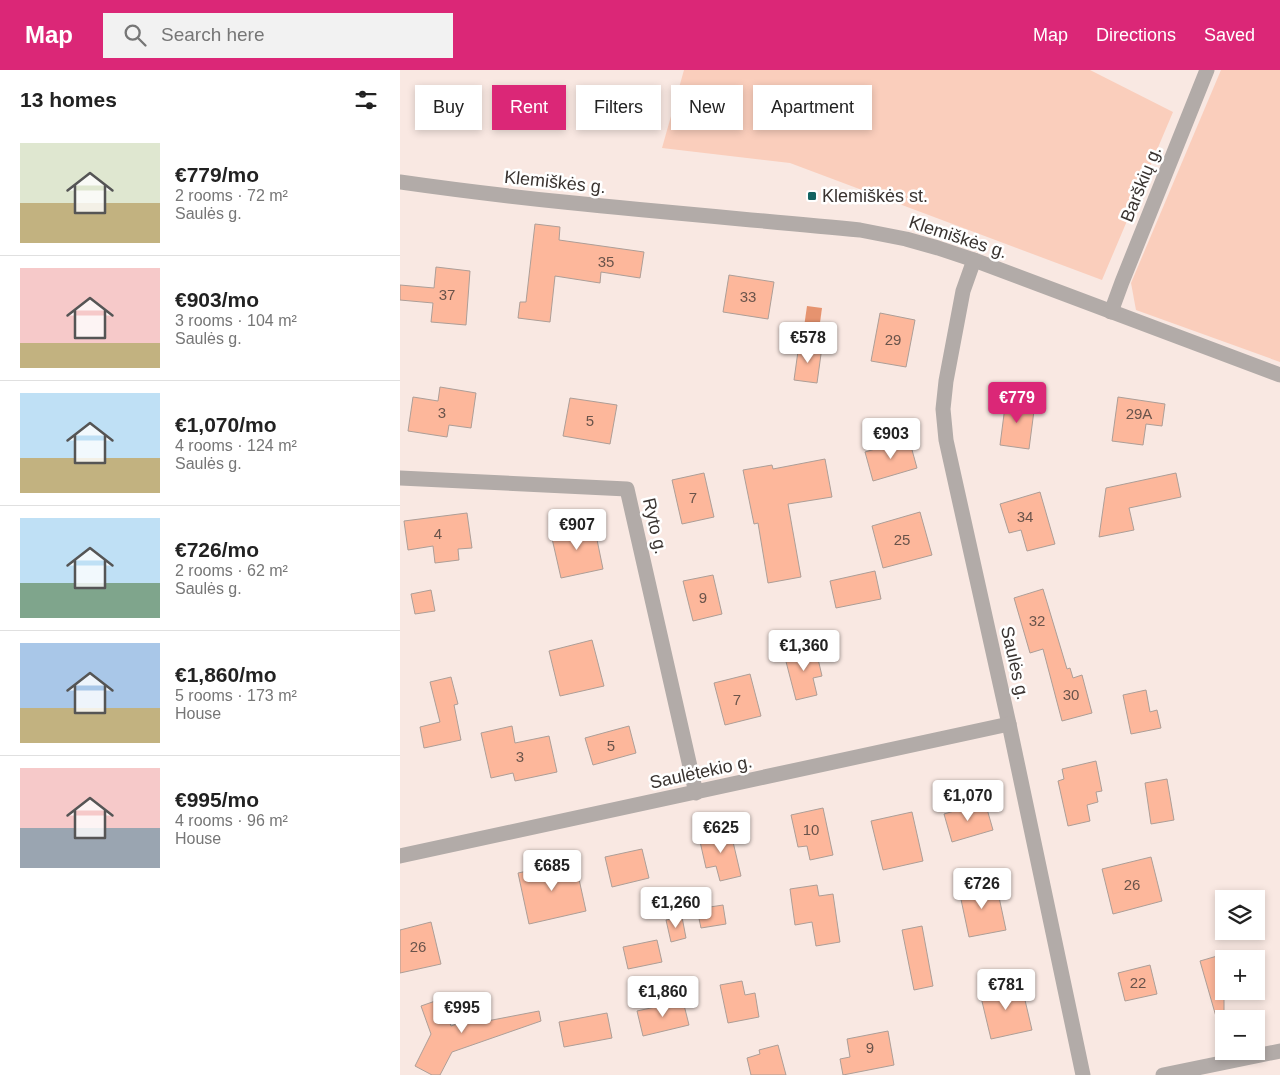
<!DOCTYPE html>
<html lang="en">
<head>
<meta charset="utf-8">
<style>
	body { margin:0; font-family:Helvetica,sans-serif; background:#f2f2f2; color:#222; height:100vh; display:flex; flex-direction:column; font-size:19px; white-space:nowrap }
	* { box-sizing:border-box; margin:0 }
	p { font-size:16px; color:#767676 }
	.icon { flex:none; width:28px; height:28px; fill:none; stroke:currentColor; stroke-width:2; stroke-linecap:round; stroke-linejoin:round }
	.map { position:relative; flex:1; overflow:hidden }
	.details { display:flex; flex-direction:column; background:#fff; width:400px }
	.details>* { flex:none }
	.top-card { position:absolute; left:15px; top:15px; width:475px; height:45px; display:flex; gap:10px }
	.fabs { position:absolute; left:815px; top:820px; display:grid; gap:10px }
	.fabs a { display:grid; place-items:center; width:50px; height:50px; border-radius:0px; background:#fff; box-shadow:0 2px 8px #0003; font-size:25px }
	.price { position:absolute; translate:-50% -42px; padding:0 11px; border-radius:5px; background:#fff; color:#222; font-size:16px; line-height:32px; filter:drop-shadow(0 1px 2px #0008) }
	.price::after { content:''; position:absolute; left:50%; top:30px; width:15px; height:11px; margin-left:-8px; background:inherit; clip-path:polygon(0 0,100% 0,50% 100%) }
	.price.selected { background:#db2777; color:#fff }
	ul { padding:0; list-style:none }
	li { display:flex; align-items:center; gap:15px; height:125px; padding:0 20px }
	li+li { border-top:1px solid #e0e0e0 }
	li span { display:grid; place-items:center; flex:none; width:140px; height:100px; border-radius:0px; color:#555 }
	li>.icon { margin-inline-start:auto }
	span .icon { width:60px; height:60px; fill:#fffc; stroke-width:1 }
	li b { font-size:21px }
	h2 { display:flex; justify-content:space-between; align-items:center; height:60px; padding:0 20px; font-size:21px }
	.pill { padding:0 18px; border-radius:0px; background:#fff; box-shadow:0 2px 8px #0003; font-size:18px; line-height:45px }
	.pill.selected { background:#db2777; color:#fff }
	header { display:flex; align-items:center; gap:30px; box-sizing:border-box; height:70px; padding:0 25px; background:#db2777; color:#fff }
	header strong { font-size:24px }
	nav { display:flex; gap:28px; margin-inline-start:auto; font-size:18px }
	.search { width:350px; height:45px; background:#f2f2f2; display:flex; align-items:center; gap:12px; box-sizing:border-box; padding:0 18px; border-radius:0px; color:#767676; font-size:19px }
	main { display:flex; flex:1; min-height:0 }
	.map>svg:first-child { display:block }
	.green { fill:#facebc }
	.water { fill:#e6936f }
	.building { fill:#fdb79b; stroke:#ad9e97 }
	.lines { fill:none; stroke-linecap:round; stroke-linejoin:round }
	.minor { stroke:#b2aba8; stroke-width:15 }
	.poi-dot { fill:#136362; stroke:#fff; stroke-width:2 }
	.labels { text-anchor:middle; stroke-width:5; stroke-linejoin:round; paint-order:stroke }
	.number-label { font-size:15px; fill:#6a544b }
	.street-label { font-size:18px; fill:#393330; stroke:#fff }
	.poi-label { font-size:18px; fill:#393330; stroke:#fff; text-anchor:start }
</style>
</head>
<body>
<header>
<strong>Map</strong>
<div class="search"><svg class="icon" aria-label="search" viewBox="0 0 24 24"><circle cx="10" cy="10" r="6"/><path d="M15 15l6 6"/></svg>Search here</div>
<nav><a>Map</a><a>Directions</a><a>Saved</a></nav>
</header>
<main>
<section class="details">
<h2>13 homes<svg class="icon" aria-label="filters" viewBox="0 0 24 24"><path d="M4 7h16M4 17h16"/><circle cx="9" cy="7" r="2"/><circle cx="15" cy="17" r="2"/></svg></h2>
<ul>
<li><span style="background:linear-gradient(#dfe7d0 60%,#c2b280 0)"><svg class="icon" aria-label="home" viewBox="0 0 24 24"><path d="M3 11l9-7 9 7M6 9v11h12V9"/></svg></span><div><b>€779/mo</b><p>2 rooms · 72 m²</p><p>Saulės g.</p></div></li>
<li><span style="background:linear-gradient(#f6c9c9 75%,#c2b280 0)"><svg class="icon" aria-label="home" viewBox="0 0 24 24"><path d="M3 11l9-7 9 7M6 9v11h12V9"/></svg></span><div><b>€903/mo</b><p>3 rooms · 104 m²</p><p>Saulės g.</p></div></li>
<li><span style="background:linear-gradient(#bfe0f5 65%,#c2b280 0)"><svg class="icon" aria-label="home" viewBox="0 0 24 24"><path d="M3 11l9-7 9 7M6 9v11h12V9"/></svg></span><div><b>€1,070/mo</b><p>4 rooms · 124 m²</p><p>Saulės g.</p></div></li>
<li><span style="background:linear-gradient(#bfe0f5 65%,#7fa58c 0)"><svg class="icon" aria-label="home" viewBox="0 0 24 24"><path d="M3 11l9-7 9 7M6 9v11h12V9"/></svg></span><div><b>€726/mo</b><p>2 rooms · 62 m²</p><p>Saulės g.</p></div></li>
<li><span style="background:linear-gradient(#a9c7e8 65%,#c2b280 0)"><svg class="icon" aria-label="home" viewBox="0 0 24 24"><path d="M3 11l9-7 9 7M6 9v11h12V9"/></svg></span><div><b>€1,860/mo</b><p>5 rooms · 173 m²</p><p>House</p></div></li>
<li><span style="background:linear-gradient(#f6c9c9 60%,#9aa5b1 0)"><svg class="icon" aria-label="home" viewBox="0 0 24 24"><path d="M3 11l9-7 9 7M6 9v11h12V9"/></svg></span><div><b>€995/mo</b><p>4 rooms · 96 m²</p><p>House</p></div></li>
</ul>
</section>
<div class="map">
<svg width="880" height="1005" viewBox="0 0 880 1005">
	<rect width="100%" height="100%" fill="#f9e8e2"/>
	<g class="green">
		<polygon points="284,0 690,0 773,42 702,210 390,93 262,78"/>
		<polygon points="821,0 880,0 880,292 736,240 731,213"/>
	</g>
	<polygon class="water" points="407,236 422,238 418,267 403,264"/>
	<g class="building">
		<polygon points="135,154 160,157 159,170 244,182 240,208 201,202 200,213 155,206 150,252 118,248 120,232 126,232"/>
		<polygon points="36,197 70,201 66,255 31,252 33,233 0,230 0,215 34,218"/>
		<polygon points="329,205 374,212 368,249 323,242"/>
		<polygon points="480,243 515,250 506,297 471,291"/>
		<polygon points="399,274 422,277 417,313 394,310"/>
		<polygon points="40,317 76,323 71,358 49,355 47,367 8,361 13,327 38,331"/>
		<polygon points="718,327 765,334 762,356 746,354 743,375 712,371"/>
		<polygon points="170,328 217,335 210,374 163,366"/>
		<polygon points="606,329 635,333 629,379 600,375"/>
		<polygon points="509,369 517,398 473,411 465,382"/>
		<polygon points="425,389 432,427 388,434 401,507 368,513 358,453 354,454 343,400 372,395 373,399"/>
		<polygon points="304,403 314,447 282,454 272,410"/>
		<polygon points="776,403 781,427 729,438 734,460 699,467 706,418"/>
		<polygon points="640,422 655,474 627,481 621,460 609,463 600,434"/>
		<polygon points="520,442 532,485 483,498 472,456"/>
		<polygon points="67,443 72,478 58,479 59,490 35,493 33,476 8,480 4,451"/>
		<polygon points="194,455 203,499 161,508 151,464"/>
		<polygon points="475,501 481,529 436,538 430,511"/>
		<polygon points="313,505 322,544 293,551 283,511"/>
		<polygon points="643,519 667,599 670,598 673,608 682,605 692,643 662,651 643,579 630,583 614,528"/>
		<polygon points="31,520 35,541 15,544 11,524"/>
		<polygon points="192,570 204,616 160,626 149,581"/>
		<polygon points="415,576 422,606 413,608 417,625 396,630 384,584"/>
		<polygon points="350,604 361,646 325,655 314,613"/>
		<polygon points="51,607 58,634 54,635 61,670 24,678 20,657 40,652 30,612"/>
		<polygon points="746,620 750,642 757,640 761,658 731,664 723,625"/>
		<polygon points="112,656 115,673 149,666 157,702 115,711 113,703 91,708 81,663"/>
		<polygon points="229,656 236,683 193,695 185,668"/>
		<polygon points="696,691 702,721 696,722 698,732 687,735 690,751 668,756 658,711 664,709 662,699"/>
		<polygon points="767,709 774,750 751,754 745,713"/>
		<polygon points="585,732 593,760 552,772 544,744"/>
		<polygon points="423,738 433,785 410,790 407,776 398,777 391,745"/>
		<polygon points="512,742 523,791 483,800 471,751"/>
		<polygon points="330,759 341,806 320,811 316,796 306,798 299,767"/>
		<polygon points="242,779 249,808 212,817 205,787"/>
		<polygon points="751,787 762,831 713,844 702,799"/>
		<polygon points="175,791 186,841 129,854 118,803"/>
		<polygon points="596,813 606,860 569,867 559,820"/>
		<polygon points="417,815 419,826 433,824 440,872 416,876 412,852 395,855 390,819"/>
		<polygon points="323,835 326,854 301,858 297,839"/>
		<polygon points="282,847 286,868 271,872 266,850"/>
		<polygon points="31,852 41,894 0,903 0,860"/>
		<polygon points="522,856 533,916 514,920 502,860"/>
		<polygon points="257,870 262,892 228,899 223,877"/>
		<polygon points="824,884 824,957 819,957 800,891"/>
		<polygon points="750,895 757,924 725,931 718,903"/>
		<polygon points="342,911 345,925 355,923 359,947 328,953 320,915"/>
		<polygon points="621,913 632,960 591,969 580,923"/>
		<polygon points="41,929 51,956 80,946 82,952 139,941 141,951 52,982 40,1005 32,1005 15,996 31,964 21,936"/>
		<polygon points="283,931 289,955 243,966 237,941"/>
		<polygon points="207,943 212,968 164,977 159,952"/>
		<polygon points="488,961 494,995 443,1005 440,989 450,987 447,969"/>
		<polygon points="378,975 386,1005 351,1005 347,988 360,984 359,980"/>
	</g>
	<g class="lines">
		<g class="minor">
			<path d="M0 112C152 134 306 145 460 160L506 169 538 178 574 190 880 305"/>
			<polyline points="574,190 563,221 546,311 543,339 546,370 609,654 683,1005"/>
			<polyline points="711,242 722,212 807,0"/>
			<polyline points="0,408 227,419 296,723"/>
			<polyline points="0,786 609,654"/>
			<polyline points="763,1005 880,981"/>
		</g>
	</g>
	<rect class="poi-dot" x="407" y="121" width="10" height="10" rx="2.5"/>
	<g class="labels">
		<g class="number-label">
			<text x="206" y="197">35</text>
			<text x="47" y="230">37</text>
			<text x="348" y="232">33</text>
			<text x="493" y="275">29</text>
			<text x="42" y="348">3</text>
			<text x="739" y="349">29A</text>
			<text x="190" y="356">5</text>
			<text x="293" y="433">7</text>
			<text x="625" y="452">34</text>
			<text x="38" y="469">4</text>
			<text x="502" y="475">25</text>
			<text x="303" y="533">9</text>
			<text x="637" y="556">32</text>
			<text x="671" y="630">30</text>
			<text x="337" y="635">7</text>
			<text x="211" y="681">5</text>
			<text x="120" y="692">3</text>
			<text x="411" y="765">10</text>
			<text x="732" y="820">26</text>
			<text x="18" y="882">26</text>
			<text x="738" y="918">22</text>
			<text x="470" y="983">9</text>
		</g>
		<g class="street-label">
			<text transform="translate(155 112) rotate(6)" y="6">Klemiškės g.</text>
			<text transform="translate(741 114) rotate(-68)" y="6">Barškių g.</text>
			<text transform="translate(558 167) rotate(18)" y="6">Klemiškės g.</text>
			<text transform="translate(255 456) rotate(77)" y="6">Ryto g.</text>
			<text transform="translate(615 593) rotate(77)" y="6">Saulės g.</text>
			<text transform="translate(301 702) rotate(-12)" y="6">Saulėtekio g.</text>
		</g>
		<g class="poi-label">
			<text x="422" y="132">Klemiškės st.</text>
		</g>
	</g>
</svg>
<div class="fabs">
<a><svg class="icon" aria-label="layers" viewBox="0 0 24 24"><path d="M12 4l9 5-9 5-9-5zM3 14l9 5 9-5"/></svg></a>
<a>+</a>
<a>−</a>
</div>
<b class="price" style="left:408px;top:294px">€578</b>
<b class="price selected" style="left:617px;top:354px">€779</b>
<b class="price" style="left:491px;top:390px">€903</b>
<b class="price" style="left:177px;top:481px">€907</b>
<b class="price" style="left:404px;top:602px">€1,360</b>
<b class="price" style="left:568px;top:752px">€1,070</b>
<b class="price" style="left:321px;top:784px">€625</b>
<b class="price" style="left:152px;top:822px">€685</b>
<b class="price" style="left:582px;top:840px">€726</b>
<b class="price" style="left:276px;top:859px">€1,260</b>
<b class="price" style="left:606px;top:941px">€781</b>
<b class="price" style="left:263px;top:948px">€1,860</b>
<b class="price" style="left:62px;top:964px">€995</b>
<div class="top-card">
<a class="pill">Buy</a>
<a class="pill selected">Rent</a>
<a class="pill">Filters</a>
<a class="pill">New</a>
<a class="pill">Apartment</a>
</div>
</div>
</main>
</body>
</html>
